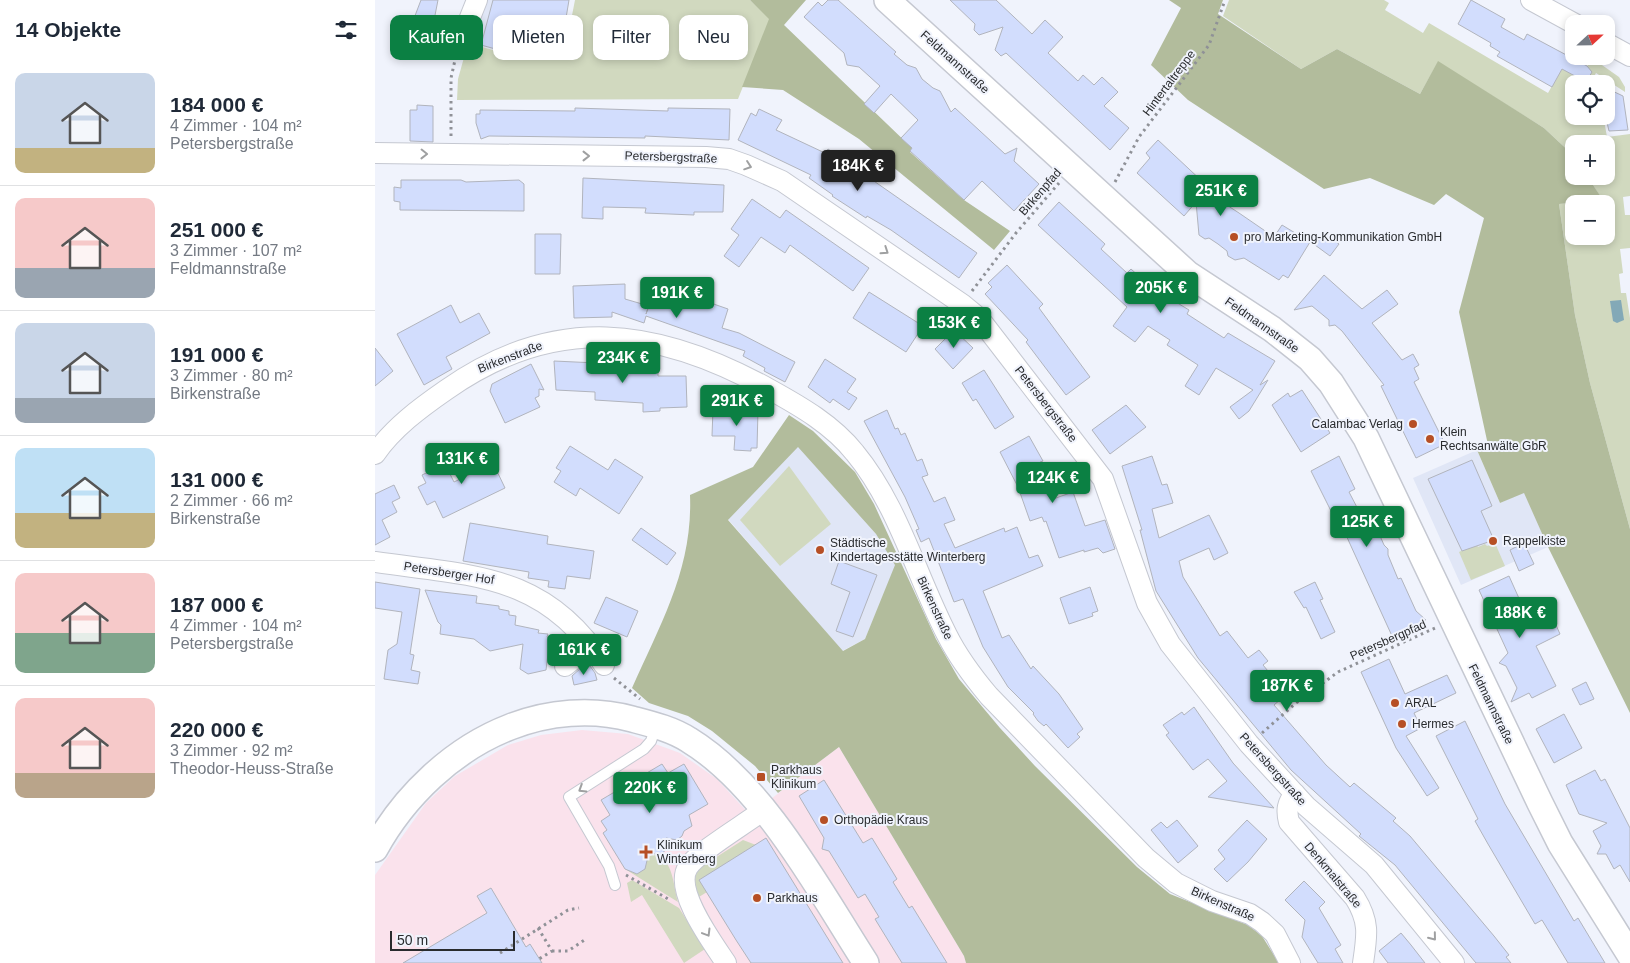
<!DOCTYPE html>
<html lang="de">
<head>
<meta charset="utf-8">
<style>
	body { margin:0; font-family:Arial,sans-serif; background:#f2f2f3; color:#1f2937; height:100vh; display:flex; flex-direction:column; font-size:19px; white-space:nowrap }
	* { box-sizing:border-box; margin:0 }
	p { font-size:16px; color:#747a83 }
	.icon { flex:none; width:28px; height:28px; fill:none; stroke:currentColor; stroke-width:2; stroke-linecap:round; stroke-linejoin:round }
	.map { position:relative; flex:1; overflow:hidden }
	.drawer { display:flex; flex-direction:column; background:#fff; width:375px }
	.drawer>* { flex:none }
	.banner { position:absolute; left:15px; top:15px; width:475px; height:45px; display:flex; gap:10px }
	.needle { width:32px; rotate:68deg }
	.tools { position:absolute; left:1190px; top:15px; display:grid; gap:10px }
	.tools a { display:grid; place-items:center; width:50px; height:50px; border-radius:10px; background:#fff; box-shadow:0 2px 8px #0003; font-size:25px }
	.scale { position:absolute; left:15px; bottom:12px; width:125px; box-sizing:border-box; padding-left:5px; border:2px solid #292b2e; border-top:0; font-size:14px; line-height:18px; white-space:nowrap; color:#292b2e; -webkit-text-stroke:4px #f0f3fc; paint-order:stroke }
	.price { position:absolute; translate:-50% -42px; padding:0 11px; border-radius:5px; background:#0b8043; color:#fff; font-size:16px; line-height:32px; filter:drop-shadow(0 1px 2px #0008) }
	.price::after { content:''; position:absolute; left:50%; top:30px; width:15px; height:11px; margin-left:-8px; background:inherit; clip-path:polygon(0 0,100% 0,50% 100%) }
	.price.on { background:#222; color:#fff }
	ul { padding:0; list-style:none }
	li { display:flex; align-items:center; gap:15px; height:125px; padding:0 15px }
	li+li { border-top:1px solid #e0e1e3 }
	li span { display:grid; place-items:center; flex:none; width:140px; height:100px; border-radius:10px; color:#555 }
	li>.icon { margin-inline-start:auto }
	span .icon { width:60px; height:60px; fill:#fffc; stroke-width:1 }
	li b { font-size:21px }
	h2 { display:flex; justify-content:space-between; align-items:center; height:60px; padding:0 15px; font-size:21px }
	.pill { padding:0 18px; border-radius:10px; background:#fff; box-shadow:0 2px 8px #0003; font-size:18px; line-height:45px }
	.pill.on { background:#0b8043; color:#fff }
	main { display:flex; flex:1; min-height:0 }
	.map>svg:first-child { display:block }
	.built { fill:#e0e6f6 }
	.medical { fill:#fae2ec }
	.green { fill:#d1d9bf; fill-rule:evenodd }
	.forest { fill:#b2bc9c; fill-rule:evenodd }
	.water { fill:#83a9b7 }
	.building { fill:#d2ddfd; stroke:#b1b4bd }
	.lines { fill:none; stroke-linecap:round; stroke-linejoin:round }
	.service-casing { stroke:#c5c8d1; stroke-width:12 }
	.minor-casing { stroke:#c5c8d1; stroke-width:22 }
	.tertiary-casing { stroke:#c5c8d1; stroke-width:28 }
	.path { stroke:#8f9197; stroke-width:3; stroke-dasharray:2.5 4; stroke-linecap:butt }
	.service { stroke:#fff; stroke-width:10 }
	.minor { stroke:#fff; stroke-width:20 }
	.tertiary { stroke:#fff; stroke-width:25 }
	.oneway { stroke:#9fa0a1 }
	.poi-dot { fill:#b64f25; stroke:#f0f3fc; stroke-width:2 }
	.labels { text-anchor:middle; stroke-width:4; stroke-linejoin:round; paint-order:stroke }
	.street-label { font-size:12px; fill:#292b2e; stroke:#f0f3fc }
	.poi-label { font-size:12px; fill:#292b2e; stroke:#f0f3fc; text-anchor:start }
</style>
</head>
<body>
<main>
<section class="drawer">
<h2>14 Objekte<svg class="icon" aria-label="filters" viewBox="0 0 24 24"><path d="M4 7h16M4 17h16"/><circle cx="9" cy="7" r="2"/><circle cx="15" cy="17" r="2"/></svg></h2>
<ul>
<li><span style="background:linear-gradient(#c9d6e8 75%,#c2b280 0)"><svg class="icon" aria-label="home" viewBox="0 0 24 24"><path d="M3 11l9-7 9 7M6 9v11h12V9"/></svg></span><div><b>184 000 €</b><p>4 Zimmer · 104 m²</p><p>Petersbergstraße</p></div></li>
<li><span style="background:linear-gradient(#f6c9c9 70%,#9aa5b1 0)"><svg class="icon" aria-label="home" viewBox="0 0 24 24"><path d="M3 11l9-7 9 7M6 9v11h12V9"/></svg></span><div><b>251 000 €</b><p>3 Zimmer · 107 m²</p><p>Feldmannstraße</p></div></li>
<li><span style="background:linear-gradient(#c9d6e8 75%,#9aa5b1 0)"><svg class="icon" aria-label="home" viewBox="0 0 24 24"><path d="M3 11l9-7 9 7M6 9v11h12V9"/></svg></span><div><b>191 000 €</b><p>3 Zimmer · 80 m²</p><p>Birkenstraße</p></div></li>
<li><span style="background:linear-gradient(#bfe0f5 65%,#c2b280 0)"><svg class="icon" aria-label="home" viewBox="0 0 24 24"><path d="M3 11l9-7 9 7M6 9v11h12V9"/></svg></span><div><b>131 000 €</b><p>2 Zimmer · 66 m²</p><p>Birkenstraße</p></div></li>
<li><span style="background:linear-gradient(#f6c9c9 60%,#7fa58c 0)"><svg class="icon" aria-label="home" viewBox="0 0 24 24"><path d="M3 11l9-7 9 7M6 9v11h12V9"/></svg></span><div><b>187 000 €</b><p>4 Zimmer · 104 m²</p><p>Petersbergstraße</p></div></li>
<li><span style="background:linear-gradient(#f6c9c9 75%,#b9a48a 0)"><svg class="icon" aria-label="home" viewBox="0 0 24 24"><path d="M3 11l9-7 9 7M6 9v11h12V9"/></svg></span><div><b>220 000 €</b><p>3 Zimmer · 92 m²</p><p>Theodor-Heuss-Straße</p></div></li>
</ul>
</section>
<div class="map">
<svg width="1255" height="963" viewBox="0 0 1255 963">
	<rect width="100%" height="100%" fill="#f0f3fc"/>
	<g class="built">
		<polygon points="108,0 154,0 140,56 93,43"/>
		<polygon points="423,446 501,534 521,565 490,639 467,651 353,519"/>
		<polygon points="1102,450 1125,503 1149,492 1173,547 1086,585 1038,478"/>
	</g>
	<polygon class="medical" points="207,730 253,734 305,753 342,779 375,815 464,747 589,956 591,963 0,963 0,875 51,803 80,776 133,745 166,735"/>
	<g class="green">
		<polygon points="200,0 375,0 395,19 363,99 82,100 83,79 93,43 139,56 147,27 193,36"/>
		<path d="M854 0H1009L1014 3 1010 10 1048 33 1054 23 1173 93 1199 47V56H1201L1192 71 1205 78 1217 58 1244 77 1250 87V92L1221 73 1215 84H1199V116H1222L1229 120 1232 137 1255 134V196L1248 197 1250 215H1255V248L1245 249 1248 273 1244 274 1246 293H1251L1255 318V529L1215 383 1200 315 1184 204 1227 199 1212 176H1231V144H1199V156L1169 128 1063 62 1045 94 962 49 926 69 848 16ZM1199 204H1231V236H1199Z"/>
		<polygon points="414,466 456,524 405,566 365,520"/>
		<polygon points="1120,543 1130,566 1096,580 1084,552 1101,544 1103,547 1110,544 1112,546"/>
		<polygon points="368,840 381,845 332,892 319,900 318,872"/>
		<path d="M279 854C299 859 298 886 303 902L250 869 262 874 273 857Z"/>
		<polygon points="257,880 304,908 330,949 309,963 267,895 256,902 252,883"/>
	</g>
	<g class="forest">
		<polygon points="375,0 431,0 409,25 537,148 535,152 589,200 635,231 619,250 484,139 408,90 367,87 394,19"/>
		<polygon points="794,0 848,0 843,14 926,69 962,49 1045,94 1063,61 1169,128 1199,156 1199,176 1212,176 1228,200 1184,204 1200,315 1215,383 1255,529 1255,713 1173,547 1149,493 1125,503 1102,450 1113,445 1084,312 1109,218 1071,194 1059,205 995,178 949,189 813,100 776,65 806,8"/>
		<path d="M414 415 438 431 480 472 499 504 561 639 584 679 625 728 660 766 762 867 795 894 873 925 887 936 904 963H591L589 956 464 747 403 793 380 766 337 731 313 716 274 703 257 688C286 623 318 568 315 495L378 467ZM423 447 501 534 520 565 490 639 468 651 353 520Z"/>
	</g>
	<polygon class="water" points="1246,300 1249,320 1242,323 1238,321 1235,301"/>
	<g class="building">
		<polygon points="46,0 63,0 52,56 26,51 32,20 38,21"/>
		<polygon points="118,0 194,0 189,30 143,23 135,53 106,45"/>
		<polygon points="453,0 463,0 521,52 519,54 532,65 541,68 547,79 558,88 565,91 576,112 580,108 630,154 642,148 639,161 664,184 639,211 607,181 589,200 535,151 537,148 526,138 543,120 516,94 499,113 489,104 505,86 484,67 472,65 469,53 429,17 443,2 447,6"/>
		<polygon points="575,0 621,0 657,34 670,20 688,37 673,53 703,81 708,75 719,85 727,77 743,92 729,106 754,128 735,150 631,53 626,56 620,50 628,27 604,35 599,30 600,24"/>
		<polygon points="1096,0 1130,19 1126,27 1149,40 1152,34 1212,66 1217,72 1211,82 1187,69 1177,87 1122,56 1125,52 1115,46 1116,43 1083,24"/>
		<polygon points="1231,88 1248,96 1253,130 1234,131 1231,118"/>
		<polygon points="42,105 58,106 58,142 35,141 35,110 42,110"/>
		<polygon points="200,108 293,111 293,108 355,109 354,140 270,136 270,138 114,136 106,139 101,123 101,114 105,114 105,110 200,111"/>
		<polygon points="384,109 407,120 401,130 450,153 453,149 602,253 584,278 516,230 492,216 491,218 457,196 458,195 434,178 436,175 363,140 376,113 381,116"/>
		<polygon points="783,140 845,198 844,200 864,213 899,237 907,225 935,242 913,278 908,275 904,280 869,258 860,260 853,256 852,251 843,244 834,238 830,239 824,235 821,202 809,216 762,173 775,158 771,153"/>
		<polygon points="208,178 349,185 348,212 319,212 319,215 270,213 271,208 228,207 228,219 207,218"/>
		<polygon points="26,180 86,180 91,182 144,180 149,184 149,211 25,210 25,202 19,201 19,187 26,188"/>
		<polygon points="377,199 405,218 411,210 494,268 478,291 415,245 410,253 386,237 364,267 349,256 364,235 356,229"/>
		<polygon points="684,202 730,244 726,249 752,273 756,269 789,299 791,296 814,310 812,314 849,338 853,333 900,361 885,385 893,380 874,411 864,419 855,407 878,390 841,368 824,395 810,386 823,365 792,345 795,340 773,326 760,342 738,326 752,307 663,225"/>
		<polygon points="949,233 964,244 955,256 940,245"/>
		<polygon points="160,234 186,234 185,274 160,274"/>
		<polygon points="632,265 668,304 664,308 715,377 691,395 651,342 653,340 610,294 617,287 613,283"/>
		<polygon points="949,275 987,309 1012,290 1023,304 997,323 1027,360 1038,354 1044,365 1039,368 1044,379 1039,382 1070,444 1041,458 1006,386 1009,385 967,331 960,325 954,326 954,320 937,306 919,310"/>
		<polygon points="250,284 250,299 274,306 271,314 281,284 353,309 347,328 364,333 420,362 410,382 389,371 390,368 368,356 370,351 271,316 269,323 237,312 237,317 199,318 198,286"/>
		<polygon points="494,292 548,326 531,352 478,318"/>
		<polygon points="76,305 85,323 104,313 115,333 71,357 77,369 49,385 22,334"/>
		<polygon points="579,330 598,348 578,369 560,349"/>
		<polygon points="0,348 18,371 0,386"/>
		<polygon points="450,359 481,379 472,392 482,398 474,410 458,399 455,403 433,387"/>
		<polygon points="179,361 243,364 283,372 283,376 311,376 312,407 285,408 285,411 268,412 268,403 220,400 220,392 181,390"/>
		<polygon points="156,364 169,390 164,389 164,396 160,398 165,407 130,423 115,391 117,384"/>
		<polygon points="609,370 639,417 620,429 601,399 598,401 587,383"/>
		<polygon points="927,390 955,433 926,452 897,405 913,393 915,397"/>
		<polygon points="751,405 771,427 735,454 717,430"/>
		<polygon points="338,409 383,410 382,448 376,448 376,451 359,450 360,436 337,436"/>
		<polygon points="512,410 520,429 523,428 526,435 530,433 542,461 547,459 553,475 547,477 559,502 570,497 580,520 569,524 580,548 629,528 630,532 642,527 654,558 663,555 668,566 608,591 627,638 634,635 656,669 658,666 684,694 708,729 702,734 705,737 693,748 671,724 669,726 663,721 658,714 659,713 633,687 608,647 588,599 579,602 554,538 546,542 541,530 544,529 530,497 489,421"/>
		<polygon points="654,436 668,461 665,462 678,499 698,492 710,526 730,520 740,549 728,553 723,548 709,552 709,550 684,558 671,521 669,522 667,517 655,521 643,487 625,452"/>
		<polygon points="109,444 130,488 68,518 60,501 52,505 43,487 51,483 47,475 70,464 79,482 104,470 95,451"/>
		<polygon points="195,446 233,470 240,459 268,477 244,514 205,488 201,496 179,482 186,471 181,468"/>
		<polygon points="777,456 787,485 792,484 798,503 777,509 784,538 834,515 853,553 839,560 834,548 804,561 808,577 845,636 852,631 873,658 884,650 893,661 888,665 912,694 899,705 951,765 975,787 979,783 1021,818 1018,821 1035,836 1119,936 1134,955 1131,957 1136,963 1101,963 1020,865 984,836 986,834 916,770 823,658 781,591 765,530 767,530 747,466"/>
		<polygon points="964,456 980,489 974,492 986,515 992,512 999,514 999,522 1009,545 1013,549 1013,555 1023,579 1026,578 1041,611 1051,620 1017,636 965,522 962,523 936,471"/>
		<polygon points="1097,460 1117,506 1106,511 1119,540 1087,551 1053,479"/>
		<polygon points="19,485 25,498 17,502 22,512 7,520 15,537 0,545 0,494"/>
		<polygon points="95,523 173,536 172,544 219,551 215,579 192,576 190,589 173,587 174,581 153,578 154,572 88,561"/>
		<polygon points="266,528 301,553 292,565 257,540"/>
		<polygon points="1149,543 1159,564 1144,571 1135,550"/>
		<polygon points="464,561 502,575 478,637 461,631 475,592 456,584"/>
		<polygon points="1134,576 1155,623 1176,614 1185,634 1161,646 1181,686 1157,698 1154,693 1136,702 1142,688 1131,666 1124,663 1133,653 1104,590"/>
		<polygon points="0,582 45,589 35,654 39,655 36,670 45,672 43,684 9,679 13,650 22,644 27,612 0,608"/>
		<polygon points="940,582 948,599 945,600 960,632 946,639 931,607 929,608 919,592"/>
		<polygon points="715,587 723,611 717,613 718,616 694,624 685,598"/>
		<polygon points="50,590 102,596 101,603 124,606 124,609 134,611 134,615 141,616 140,625 164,630 163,633 173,634 172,637 175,638 171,670 153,674 145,669 148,644 115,651 99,639 65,634 66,625 63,622"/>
		<polygon points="231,597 263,611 252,637 219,623"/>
		<polygon points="1014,659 1030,694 1072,675 1081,693 1039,713 1046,728 1031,736 1064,788 1052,796 1021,748 986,672"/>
		<polygon points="215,666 220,673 222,680 199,685 197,676 207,667"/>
		<polygon points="1211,682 1219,699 1205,705 1197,689"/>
		<polygon points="819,707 858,763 899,808 833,797 852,781 833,759 818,770 791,735 794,733 788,725 807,712 809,715"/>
		<polygon points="1189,714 1207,748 1179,763 1161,729"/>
		<polygon points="1090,721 1130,804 1199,921 1203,918 1230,963 1193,963 1167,920 1160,924 1113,844 1100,821 1103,819 1061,736"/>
		<polygon points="287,764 293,773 309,764 333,804 314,815 317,826 309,831 307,836 302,840 291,838 289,852 284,855 274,852 270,869 262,874 250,869 228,833 232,830 226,821 235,815 226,800"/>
		<polygon points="1220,770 1226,781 1230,779 1255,828 1255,882 1245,865 1239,869 1231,854 1222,854 1226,846 1218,831 1232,823 1204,814 1191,785"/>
		<polygon points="449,780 488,843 497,838 522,879 518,882 534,908 537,906 572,963 527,963 500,919 504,917 490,894 483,898 454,851 447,849 449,838 424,796"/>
		<polygon points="802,820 823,846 803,863 776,830 786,822 792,828"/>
		<polygon points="872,820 892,839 873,862 852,882 839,869 850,859 843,850"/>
		<polygon points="391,838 468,963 376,963 361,940 324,880"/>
		<polygon points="929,881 950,902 944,908 966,945 960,949 968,963 943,963 927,937 930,920 910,900"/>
		<polygon points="116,888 151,947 155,944 167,963 28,963 112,913 102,896"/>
		<polygon points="1026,933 1036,945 1050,963 1013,963 1004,951"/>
	</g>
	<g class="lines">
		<g class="service-casing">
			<polyline id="service" points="240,885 234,866 194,797 269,749 276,741 281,726"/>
		</g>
		<g class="minor-casing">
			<g id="minor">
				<polyline points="1156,0 1200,24"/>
				<polyline points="1231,43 1255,56"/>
				<polyline points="84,45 102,0"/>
				<polyline points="0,153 331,157 354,159 371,165 407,181 587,304 604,318 728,479 772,603 795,644 874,744 931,806 999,865 1079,963"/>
				<path d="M0 454C18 428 45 408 71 390 180 313 282 327 394 389 425 406 458 425 480 453 523 505 541 575 572 635 583 657 598 677 614 696L771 858 801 883 837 901 875 914 887 922 900 934 915 963"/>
				<path d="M0 562C97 576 171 573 229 665"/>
				<polyline points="190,666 216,645"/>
				<path d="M920 794C912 803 911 810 914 822L980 898C995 922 992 936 988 963"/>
				<path d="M351 963C338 943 298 890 313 867 324 851 372 823 390 809"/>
			</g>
		</g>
		<g class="tertiary-casing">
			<g id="tertiary">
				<polyline points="512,0 813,274 897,329 935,359 956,383 991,438 1165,803 1185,843 1255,955"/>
				<path d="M0 849C29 796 78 749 135 727 173 712 217 708 257 719 276 724 297 729 314 740 389 786 444 890 491 963"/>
			</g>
		</g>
		<g class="path">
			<polyline points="54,46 67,51"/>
			<polyline points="76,136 76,78 80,60"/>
			<polyline points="740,182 764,137 834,45 850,0"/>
			<polyline points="597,291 641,233 684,183"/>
			<polyline points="239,678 265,699"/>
			<polyline points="887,733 921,703 963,672 1060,628"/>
			<polyline points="251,875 295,900"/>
			<polyline points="163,928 177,951 164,959"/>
			<polyline points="177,951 193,951 211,939"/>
			<polyline points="125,953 193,910 204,908"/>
		</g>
		<use href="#service" class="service"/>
		<use href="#minor" class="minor"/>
		<use href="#tertiary" class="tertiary"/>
	</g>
	<defs><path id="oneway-chevron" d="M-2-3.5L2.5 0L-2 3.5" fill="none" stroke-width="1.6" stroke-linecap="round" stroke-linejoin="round" transform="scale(1.25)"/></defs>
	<g class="oneway">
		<use href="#oneway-chevron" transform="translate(49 154) rotate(1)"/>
		<use href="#oneway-chevron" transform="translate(211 156)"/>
		<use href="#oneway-chevron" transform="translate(373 166) rotate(19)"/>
		<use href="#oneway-chevron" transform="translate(510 251) rotate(34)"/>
		<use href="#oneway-chevron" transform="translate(207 789) rotate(148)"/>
		<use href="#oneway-chevron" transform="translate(332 933) rotate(59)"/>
		<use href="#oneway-chevron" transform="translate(1058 937) rotate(51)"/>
	</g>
	<g class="poi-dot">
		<circle cx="859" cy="237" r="5"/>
		<circle cx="1038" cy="424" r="5"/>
		<circle cx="1055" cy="439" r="5"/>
		<circle cx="1118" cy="541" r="5"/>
		<circle cx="445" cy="550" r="5"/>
		<circle cx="1020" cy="703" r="5"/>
		<circle cx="1027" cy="724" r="5"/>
		<rect x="381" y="772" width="10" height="10" rx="2.5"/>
		<circle cx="449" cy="820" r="5"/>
		<path d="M268.5 844.5h5v5h5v5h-5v5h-5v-5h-5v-5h5z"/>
		<circle cx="382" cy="898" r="5"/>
	</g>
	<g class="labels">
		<g class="street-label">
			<text transform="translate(580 62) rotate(42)" y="4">Feldmannstraße</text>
			<text transform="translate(794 83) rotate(-53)" y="4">Hintertaltreppe</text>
			<text transform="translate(296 157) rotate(2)" y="4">Petersbergstraße</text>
			<text transform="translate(665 192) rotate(-49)" y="4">Birkenpfad</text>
			<text transform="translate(887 325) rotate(35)" y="4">Feldmannstraße</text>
			<text transform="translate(135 357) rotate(-21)" y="4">Birkenstraße</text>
			<text transform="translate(671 404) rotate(52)" y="4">Petersbergstraße</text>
			<text transform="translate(74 573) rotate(9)" y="4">Petersberger Hof</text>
			<text transform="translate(560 608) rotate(65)" y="4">Birkenstraße</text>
			<text transform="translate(1013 640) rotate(-24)" y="4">Petersbergpfad</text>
			<text transform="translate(1116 704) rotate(64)" y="4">Feldmannstraße</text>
			<text transform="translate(898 769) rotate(48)" y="4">Petersbergstraße</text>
			<text transform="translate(958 875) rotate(50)" y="4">Denkmalstraße</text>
			<text transform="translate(848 904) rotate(24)" y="4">Birkenstraße</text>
		</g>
		<g class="poi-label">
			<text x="869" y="241">pro Marketing-Kommunikation GmbH</text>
			<text x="1028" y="428" text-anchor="end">Calambac Verlag</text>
			<text x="1065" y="436">Klein<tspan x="1065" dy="14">Rechtsanwälte GbR</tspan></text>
			<text x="1128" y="545">Rappelkiste</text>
			<text x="455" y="547">Städtische<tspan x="455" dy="14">Kindertagesstätte Winterberg</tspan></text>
			<text x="1030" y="707">ARAL</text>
			<text x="1037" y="728">Hermes</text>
			<text x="396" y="774">Parkhaus<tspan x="396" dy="14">Klinikum</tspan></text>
			<text x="459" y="824">Orthopädie Kraus</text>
			<text x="282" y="849">Klinikum<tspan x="282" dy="14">Winterberg</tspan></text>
			<text x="392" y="902">Parkhaus</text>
		</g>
	</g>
</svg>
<div class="tools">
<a><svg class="needle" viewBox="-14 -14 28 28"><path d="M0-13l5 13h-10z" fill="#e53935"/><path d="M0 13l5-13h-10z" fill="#747a83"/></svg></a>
<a><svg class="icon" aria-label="locate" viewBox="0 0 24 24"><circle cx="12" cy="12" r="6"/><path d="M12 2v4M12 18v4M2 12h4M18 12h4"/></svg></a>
<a>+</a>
<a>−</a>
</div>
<div class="scale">50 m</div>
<b class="price on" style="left:483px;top:192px">184K €</b>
<b class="price" style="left:846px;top:217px">251K €</b>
<b class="price" style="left:786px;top:314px">205K €</b>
<b class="price" style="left:302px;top:319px">191K €</b>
<b class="price" style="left:579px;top:349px">153K €</b>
<b class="price" style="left:248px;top:384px">234K €</b>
<b class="price" style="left:362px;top:427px">291K €</b>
<b class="price" style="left:87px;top:485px">131K €</b>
<b class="price" style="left:678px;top:504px">124K €</b>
<b class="price" style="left:992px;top:548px">125K €</b>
<b class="price" style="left:1145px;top:639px">188K €</b>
<b class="price" style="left:209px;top:676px">161K €</b>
<b class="price" style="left:912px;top:712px">187K €</b>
<b class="price" style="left:275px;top:814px">220K €</b>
<div class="banner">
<a class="pill on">Kaufen</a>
<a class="pill">Mieten</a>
<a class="pill">Filter</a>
<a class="pill">Neu</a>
</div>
</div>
</main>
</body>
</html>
